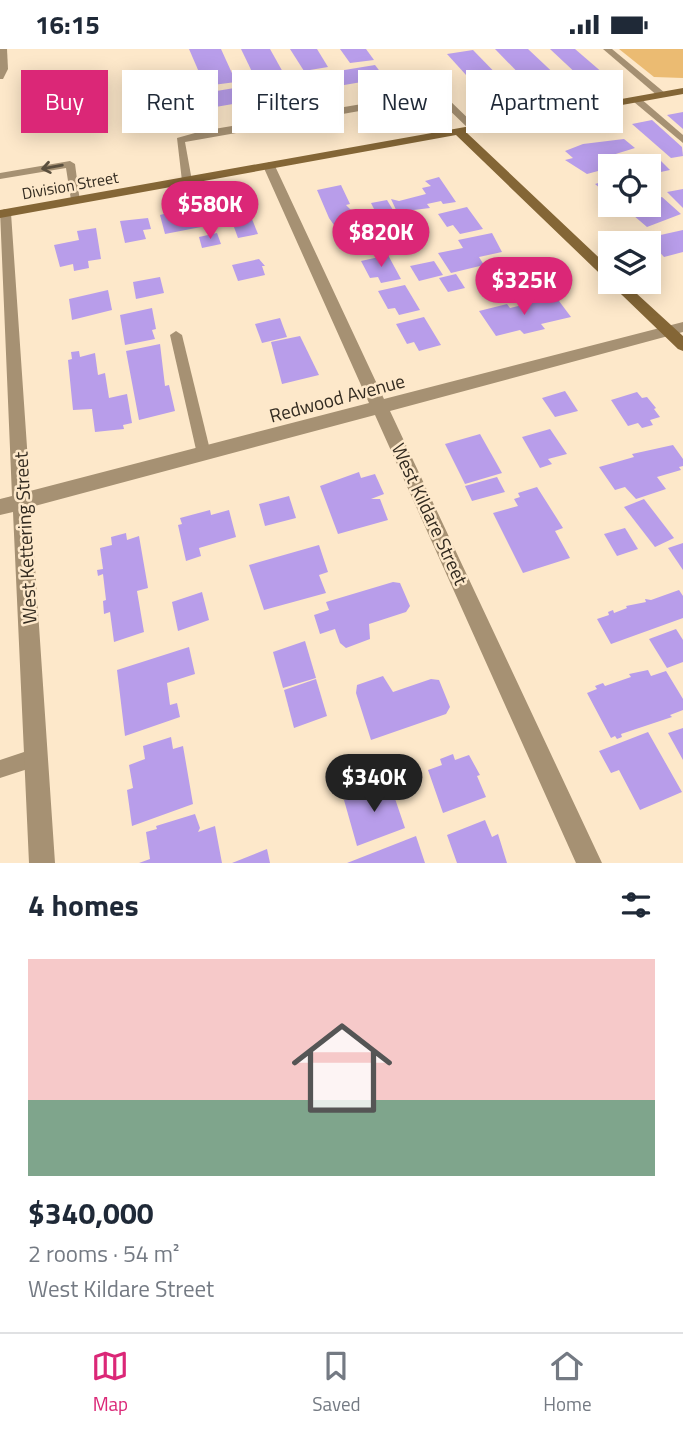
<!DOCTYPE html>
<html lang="en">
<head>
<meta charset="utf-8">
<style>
	body { margin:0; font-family:"Titillium Web",sans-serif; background:#f2f2f3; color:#1f2937; height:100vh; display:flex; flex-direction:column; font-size:26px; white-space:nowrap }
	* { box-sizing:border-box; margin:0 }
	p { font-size:23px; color:#747a83 }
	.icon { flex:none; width:38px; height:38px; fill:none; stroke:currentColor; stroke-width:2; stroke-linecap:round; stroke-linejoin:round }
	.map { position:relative; height:814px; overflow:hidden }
	.side { display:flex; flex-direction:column; background:#fff; flex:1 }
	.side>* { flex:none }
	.banner { position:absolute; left:21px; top:21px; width:642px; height:63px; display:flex; gap:14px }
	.buttons { position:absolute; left:598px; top:105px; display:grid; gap:14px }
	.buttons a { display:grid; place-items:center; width:63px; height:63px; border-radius:0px; background:#fff; box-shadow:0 4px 18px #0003; font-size:35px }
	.price { position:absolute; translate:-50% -60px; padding:0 16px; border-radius:24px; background:#db2777; color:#fff; font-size:23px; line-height:46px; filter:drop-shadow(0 2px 4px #0008) }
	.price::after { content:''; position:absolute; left:50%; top:42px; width:21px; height:16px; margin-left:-10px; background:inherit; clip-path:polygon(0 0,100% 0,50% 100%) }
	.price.on { background:#222; color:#fff }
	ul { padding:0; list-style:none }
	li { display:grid; align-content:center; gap:14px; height:371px; padding:0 28px }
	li+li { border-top:2px solid #e0e1e3 }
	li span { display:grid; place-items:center; height:217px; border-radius:0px; color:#555 }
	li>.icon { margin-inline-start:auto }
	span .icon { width:126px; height:126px; fill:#fffc; stroke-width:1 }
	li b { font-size:30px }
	h2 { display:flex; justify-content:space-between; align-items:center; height:84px; padding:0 28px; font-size:30px }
	.chip { padding:0 24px; border-radius:0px; background:#fff; box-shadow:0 4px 18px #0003; font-size:24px; line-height:63px }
	.chip.on { background:#db2777; color:#fff }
	.status { display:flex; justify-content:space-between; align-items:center; height:49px; padding:0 35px; background:#fff; direction:ltr }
	.status svg { height:19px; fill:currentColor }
	.tabs { display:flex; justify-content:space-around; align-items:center; height:98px; border-top:2px solid #e0e1e3; background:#fff; font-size:19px; color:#747a83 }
	.tabs a { display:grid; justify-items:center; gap:4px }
	.tabs .on { color:#db2777 }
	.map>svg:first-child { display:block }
	.green { fill:#ebbb72 }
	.building { fill:#b89dea }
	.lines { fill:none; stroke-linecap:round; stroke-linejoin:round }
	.lane { fill:#a69173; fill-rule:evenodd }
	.street { fill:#a69173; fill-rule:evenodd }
	.secondary { fill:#846636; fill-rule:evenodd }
	.oneway { stroke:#5b4f3d }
	.labels { text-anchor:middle; stroke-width:5; stroke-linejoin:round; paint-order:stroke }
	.far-street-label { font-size:16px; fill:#332b20; stroke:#fde8ca }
	.street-label { font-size:19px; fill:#332b20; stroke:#fde8ca }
</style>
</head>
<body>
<div class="status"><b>16:15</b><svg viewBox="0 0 49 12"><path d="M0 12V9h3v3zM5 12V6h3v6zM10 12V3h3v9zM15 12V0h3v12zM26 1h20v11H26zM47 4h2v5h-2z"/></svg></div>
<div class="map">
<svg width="683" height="814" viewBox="0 0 683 814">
	<rect width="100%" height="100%" fill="#fde8ca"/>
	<polygon class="green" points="619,0 683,0 683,29 654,28"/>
	<g class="building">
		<polygon points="189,0 221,0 236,33 205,37"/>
		<polygon points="241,0 270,0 284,25 255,29"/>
		<polygon points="290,0 317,0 328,18 304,22"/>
		<polygon points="340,0 366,0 374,11 350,14"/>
		<polygon points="495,0 528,0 562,32 531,37"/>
		<polygon points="550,0 575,0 604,25 581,29"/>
		<polygon points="473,1 513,42 485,47 447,5"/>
		<polygon points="375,16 385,29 204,60 198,45"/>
		<polygon points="69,40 90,40 83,54 62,54"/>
		<polygon points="683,63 683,80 667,66"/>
		<polygon points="652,71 682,98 683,107 671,109 632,75"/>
		<polygon points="624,90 635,99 606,108 609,110 605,111 612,116 598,122 587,125 565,111 573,109 565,102 583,95"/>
		<polygon points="661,112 670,121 656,124 647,115"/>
		<polygon points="439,128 456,153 443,155 441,152 427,155 430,159 397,163 391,150 399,152 426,145 422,139 431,137 425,132"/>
		<polygon points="611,130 611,148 595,135"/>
		<polygon points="341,136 350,155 346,156 361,171 366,181 341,186 329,169 317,141"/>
		<polygon points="683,140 683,159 667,143"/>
		<polygon points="243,148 258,185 238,189 224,151"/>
		<polygon points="662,148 681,165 647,178 626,160 649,156 649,152"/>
		<polygon points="387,151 396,166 379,170 371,154"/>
		<polygon points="195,156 201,178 165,185 160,166"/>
		<polygon points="467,158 483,180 460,185 453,176 447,178 438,165"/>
		<polygon points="406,168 421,192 396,197 382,172"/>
		<polygon points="148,169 151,180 143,181 146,190 125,194 120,172"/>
		<polygon points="96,179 101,210 88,212 89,219 74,222 73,215 60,218 54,196 79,191 77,182"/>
		<polygon points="683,181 683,203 664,208 647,189"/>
		<polygon points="217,184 221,195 202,199 199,188"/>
		<polygon points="492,184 502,203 479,208 484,216 451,224 438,204 463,199 458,191"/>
		<polygon points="388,206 401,230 381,234 378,228 370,229 361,212"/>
		<polygon points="259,210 265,217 262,217 265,226 238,232 232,216"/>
		<polygon points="516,211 530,230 526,231 534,242 527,240 495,247 481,227 514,219 509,212"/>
		<polygon points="434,212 443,226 419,232 410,217"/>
		<polygon points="456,225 465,239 448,243 439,229"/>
		<polygon points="160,228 164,244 136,250 133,233"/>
		<polygon points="405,236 420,261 399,266 395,259 388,260 378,242"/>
		<polygon points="108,241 112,261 72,271 69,250"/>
		<polygon points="556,248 571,268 541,275 545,280 524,285 520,281 496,287 479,262 507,255 510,259"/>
		<polygon points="152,259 156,280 152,281 155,290 125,296 120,266"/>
		<polygon points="424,268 441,296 419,302 414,293 407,295 396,275"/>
		<polygon points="280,269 287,288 262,294 255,275"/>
		<polygon points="300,287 319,326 282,335 271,293"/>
		<polygon points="160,295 165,337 169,336 175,362 139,371 126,302"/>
		<polygon points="79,302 80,308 95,304 98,326 105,324 109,349 127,345 132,374 123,376 124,380 95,383 92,360 73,361 68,311 72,310 71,303"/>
		<polygon points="565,342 578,362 555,368 542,349"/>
		<polygon points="637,343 642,349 647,348 656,359 654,360 660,368 650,371 653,376 642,379 638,374 628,377 611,351"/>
		<polygon points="550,380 567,405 548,410 552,415 540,419 522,388"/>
		<polygon points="480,385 502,424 465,435 445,395"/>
		<polygon points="673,396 683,410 683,417 679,418 681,421 657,428 666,440 636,450 625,438 615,441 599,418 634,408 632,405"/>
		<polygon points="359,423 361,429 375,425 384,445 371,450 380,450 388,471 338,485 320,437"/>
		<polygon points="497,428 505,443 472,452 465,437"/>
		<polygon points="537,438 563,479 555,482 570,509 523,524 493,464 518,457 514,450 520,448 518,444"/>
		<polygon points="289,447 296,469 265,477 259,455"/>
		<polygon points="644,450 674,489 655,498 624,458"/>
		<polygon points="210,461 211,466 229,461 236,488 199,499 201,507 186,512 178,476 182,475 180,469"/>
		<polygon points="625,479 638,500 617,507 604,485"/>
		<polygon points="126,484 127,491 139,487 148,539 137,542 144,583 114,593 110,563 104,565 103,552 106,551 103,525 98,527 97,521 103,520 100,499 112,496 111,488"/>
		<polygon points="683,494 683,521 668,499"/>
		<polygon points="319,496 328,523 319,526 326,544 264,561 249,516"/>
		<polygon points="393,533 400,534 410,557 406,563 369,575 370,590 346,599 340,594 335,580 320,585 314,566 329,561 326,553"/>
		<polygon points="679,541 683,547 683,569 611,595 597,570 609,566 608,563 613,561 614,564 627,559 626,557 646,553 645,550 651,551"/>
		<polygon points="202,543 209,571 178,582 172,553"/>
		<polygon points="676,580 683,591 683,613 667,619 649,590"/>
		<polygon points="305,592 316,629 283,639 273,603"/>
		<polygon points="189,598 195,625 167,634 170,656 177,654 180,668 125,687 117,621"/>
		<polygon points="648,621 651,627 666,622 683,650 683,661 670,666 672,668 621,685 622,688 617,690 615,687 611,689 587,644 597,640 595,637 603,634 605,637 631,628 629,625"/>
		<polygon points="383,627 393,643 431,630 439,631 450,658 446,665 371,691 356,644 357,636"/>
		<polygon points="316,630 327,667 294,679 284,641"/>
		<polygon points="683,679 683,711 668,684"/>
		<polygon points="648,683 682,743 640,761 619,721 611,724 599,702"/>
		<polygon points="171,688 173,700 183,697 193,755 132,777 127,741 133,739 129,716 145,710 143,697"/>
		<polygon points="453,705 455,711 469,706 480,726 477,727 486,748 443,764 428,721 442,716 440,710"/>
		<polygon points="371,735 373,741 390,735 405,779 357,797 344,751 359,746 358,740"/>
		<polygon points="195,765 200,779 198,783 215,777 222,814 139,814 150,810 146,783 157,780 156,777"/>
		<polygon points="485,771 492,788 498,785 507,814 457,814 447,786"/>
		<polygon points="416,787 425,814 347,814"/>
		<polygon points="267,800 270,814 232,814"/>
	</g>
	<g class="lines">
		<g class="lane">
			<polygon points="0,0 7,0 8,20 3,30 0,30"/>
			<polygon points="603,0 612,0 665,44 665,48 659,48"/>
			<polygon points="427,44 446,48 477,78 477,82 471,82 440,52 427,50 185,93 192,132 187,135 182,132 177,89 202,82"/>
			<polygon points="634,49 640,49 683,86 683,94 634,53"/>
			<polygon points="70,112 75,115 80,153 71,151 66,119 0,130 0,124"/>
			<polygon points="176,282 182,286 211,405 209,409 199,409 197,405 170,286"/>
			<polygon points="36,699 43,701 45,708 43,715 0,729 0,711"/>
		</g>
		<polygon class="street" points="269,113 275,117 384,350 683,273 683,283 390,362 602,814 576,814 375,366 31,458 55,814 29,814 13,463 0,466 0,450 12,447 0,162 5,160 11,164 30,442 369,354 263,117"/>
		<polygon class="secondary" points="683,39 683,45 467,84 611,220 611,233 624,233 683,287 683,302 678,300 456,86 0,169 0,161"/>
	</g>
	<defs><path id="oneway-shaft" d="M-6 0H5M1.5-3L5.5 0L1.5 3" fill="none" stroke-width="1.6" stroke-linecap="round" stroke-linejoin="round" transform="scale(1.75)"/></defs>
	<use class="oneway" href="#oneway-shaft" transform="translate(52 118) rotate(170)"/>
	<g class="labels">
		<g class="far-street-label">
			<text transform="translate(70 136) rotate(-10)" y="6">Division Street</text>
		</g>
		<g class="street-label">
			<text transform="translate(337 349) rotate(-15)" y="7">Redwood Avenue</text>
			<text transform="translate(430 465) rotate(65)" y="7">West Kildare Street</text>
			<text transform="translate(25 489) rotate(-93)" y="7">West Kettering Street</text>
		</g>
	</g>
</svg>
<div class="buttons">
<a><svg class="icon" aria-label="locate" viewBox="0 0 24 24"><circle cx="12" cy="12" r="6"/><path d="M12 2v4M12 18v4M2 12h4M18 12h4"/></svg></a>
<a><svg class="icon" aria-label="layers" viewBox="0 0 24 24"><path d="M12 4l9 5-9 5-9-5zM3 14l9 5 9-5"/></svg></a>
</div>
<b class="price" style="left:210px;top:192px">$580K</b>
<b class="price" style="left:381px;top:220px">$820K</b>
<b class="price" style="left:524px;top:268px">$325K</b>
<b class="price on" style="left:374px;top:765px">$340K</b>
<div class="banner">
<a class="chip on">Buy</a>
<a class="chip">Rent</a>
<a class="chip">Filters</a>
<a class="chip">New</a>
<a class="chip">Apartment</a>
</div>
</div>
<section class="side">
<h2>4 homes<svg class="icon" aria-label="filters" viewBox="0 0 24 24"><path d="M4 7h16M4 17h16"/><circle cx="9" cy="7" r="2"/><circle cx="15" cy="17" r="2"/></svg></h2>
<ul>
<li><span style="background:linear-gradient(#f6c9c9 65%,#7fa58c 0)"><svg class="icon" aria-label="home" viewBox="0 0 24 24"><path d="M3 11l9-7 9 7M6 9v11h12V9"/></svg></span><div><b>$340,000</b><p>2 rooms · 54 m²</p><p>West Kildare Street</p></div></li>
</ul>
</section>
<nav class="tabs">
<a class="on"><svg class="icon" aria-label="map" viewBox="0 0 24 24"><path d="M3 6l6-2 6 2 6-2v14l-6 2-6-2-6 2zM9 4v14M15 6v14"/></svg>Map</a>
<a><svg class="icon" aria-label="saved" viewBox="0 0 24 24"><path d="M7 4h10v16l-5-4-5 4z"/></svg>Saved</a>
<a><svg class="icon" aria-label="home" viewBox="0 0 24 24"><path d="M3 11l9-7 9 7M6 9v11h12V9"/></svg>Home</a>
</nav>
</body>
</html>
